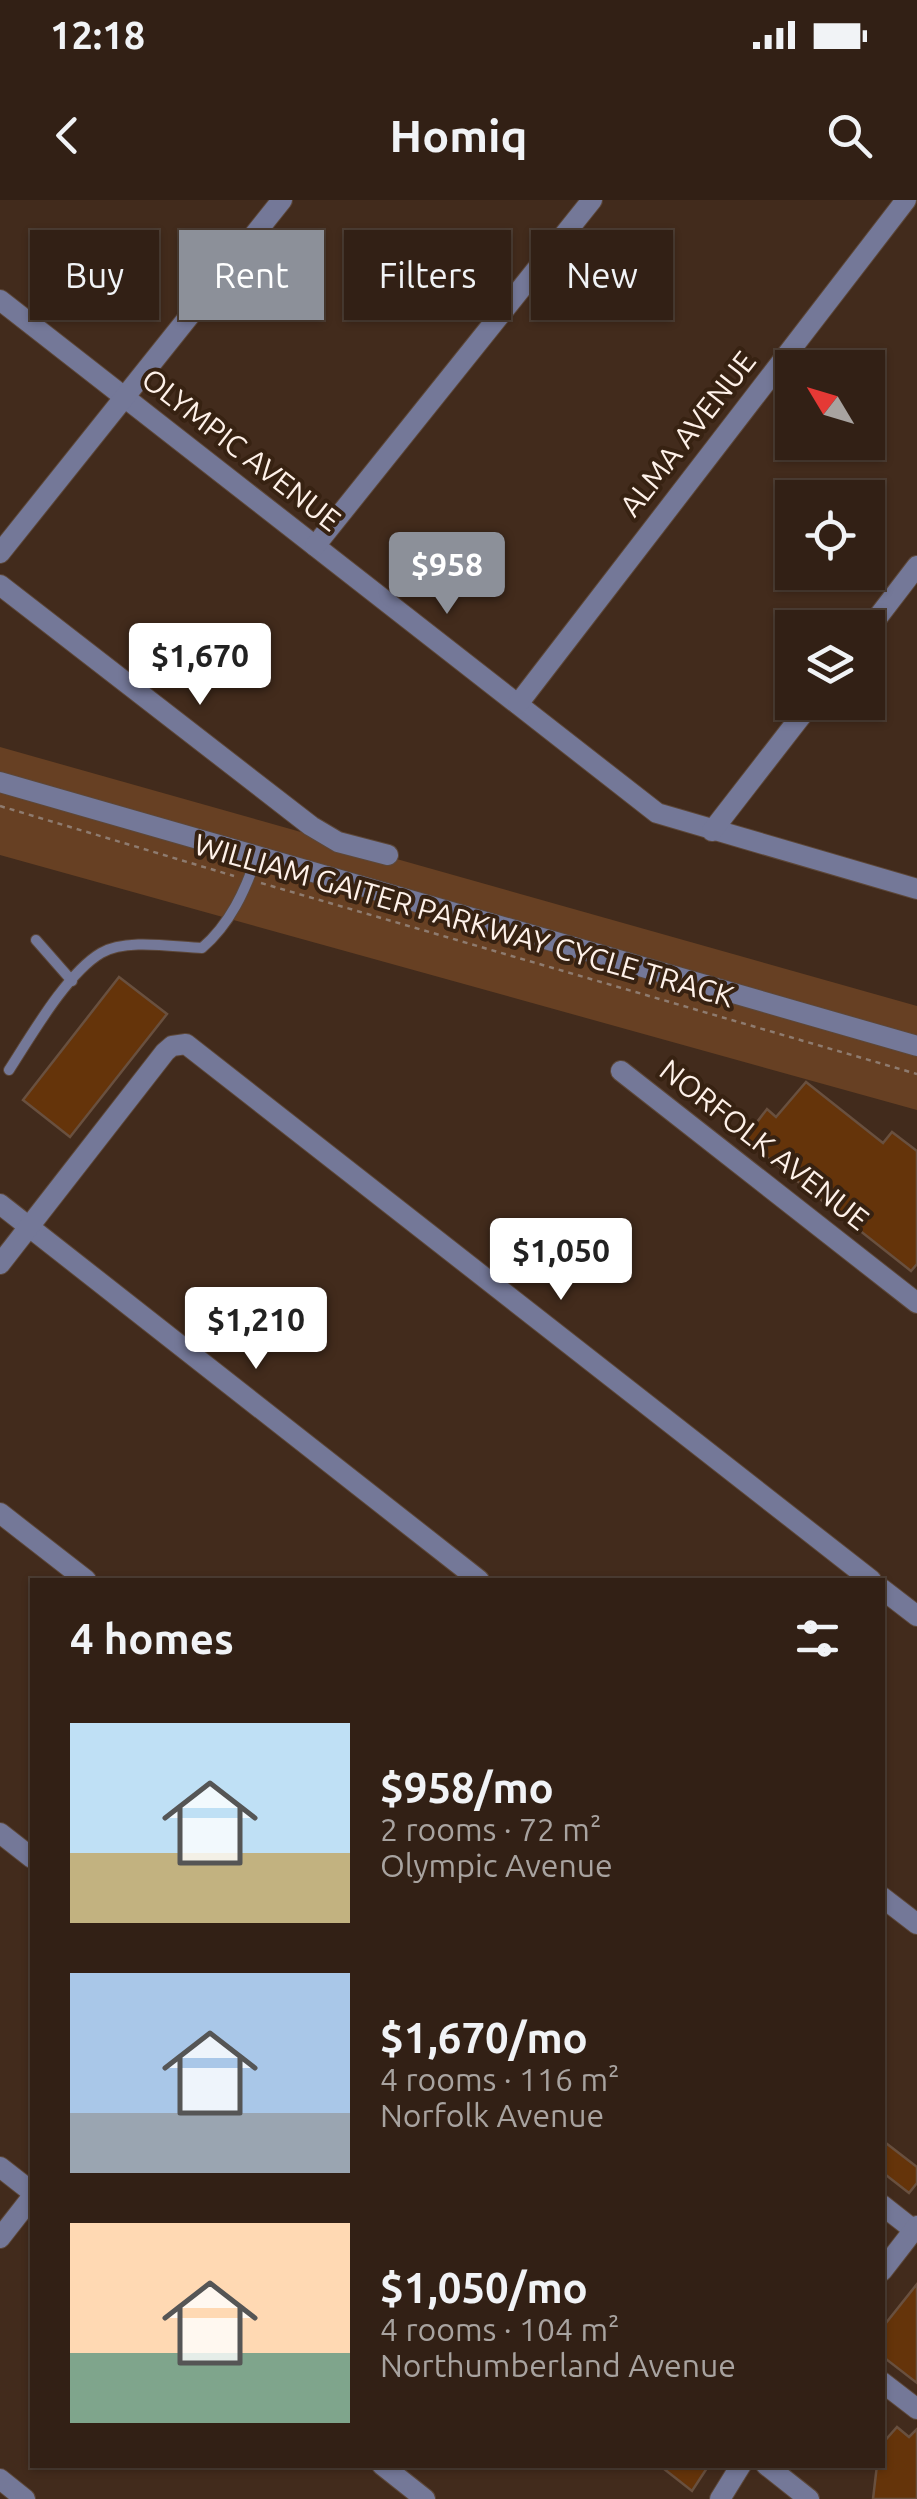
<!DOCTYPE html>
<html lang="en">
<head>
<meta charset="utf-8">
<style>
	body { margin:0; font-family:Ubuntu,sans-serif; background:#3d2d22; color:#f1f3f6; height:100vh; display:flex; flex-direction:column; font-size:38px; white-space:nowrap }
	* { box-sizing:border-box; margin:0 }
	p { font-size:32px; color:#a8a3a0 }
	.icon { flex:none; width:55px; height:55px; fill:none; stroke:currentColor; stroke-width:2; stroke-linecap:round; stroke-linejoin:round }
	.map { position:relative; flex:1; overflow:hidden }
	.details { position:absolute; left:30px; top:1378px; width:855px; height:890px; display:flex; flex-direction:column; background:#322015; border-radius:0px; box-shadow:0 2px 8px #0004,0 0 0 2px #4d3e34 }
	.details>* { flex:none }
	.guide { position:absolute; left:30px; top:30px; width:858px; height:90px; display:flex; gap:20px }
	.needle { width:65px; rotate:308deg }
	.fabs { position:absolute; left:775px; top:150px; display:grid; gap:20px }
	.fabs a { display:grid; place-items:center; width:110px; height:110px; border-radius:0px; background:#322015; box-shadow:0 2px 8px #0004,0 0 0 2px #4d3e34; font-size:50px }
	.price { position:absolute; translate:-50% -85px; padding:0 22px; border-radius:10px; background:#fff; color:#222; font-size:32px; line-height:65px; filter:drop-shadow(0 2px 5px #0008) }
	.price::after { content:''; position:absolute; left:50%; top:60px; width:30px; height:22px; margin-left:-15px; background:inherit; clip-path:polygon(0 0,100% 0,50% 100%) }
	.price.active { background:#8c9099; color:#fff }
	ul { padding:0; list-style:none }
	li { display:flex; align-items:center; gap:30px; height:250px; padding:0 40px }
	li span { display:grid; place-items:center; flex:none; width:280px; height:200px; border-radius:0px; color:#555 }
	li>.icon { margin-inline-start:auto }
	span .icon { width:120px; height:120px; fill:#fffc; stroke-width:1 }
	li b { font-size:42px }
	h2 { display:flex; justify-content:space-between; align-items:center; height:120px; padding:0 40px; font-size:42px }
	.pill { padding:0 35px; border-radius:0px; background:#322015; box-shadow:0 2px 8px #0004,0 0 0 2px #4d3e34; font-size:35px; line-height:90px }
	.pill.active { background:#8c9099; color:#fff }
	.status { display:flex; justify-content:space-between; align-items:center; height:70px; padding:0 50px; background:#322015; direction:ltr }
	.status svg { height:28px; fill:currentColor }
	header { display:flex; justify-content:space-between; align-items:center; height:130px; padding:0 40px; background:#322015; font-size:45px; font-weight:700 }
	.map>svg:first-child { display:block }
	.green { fill:#674023 }
	.building { fill:#65340a; stroke:#69503f; stroke-width:2.5 }
	.lines { fill:none; stroke-linecap:round; stroke-linejoin:round }
	.service-casing { stroke:#5c4739; stroke-width:12 }
	.minor-casing { stroke:#5c4739; stroke-width:22 }
	.tertiary-casing { stroke:#5c4739; stroke-width:22 }
	.path { stroke:#8e7b6f; stroke-width:2.5; stroke-dasharray:5 5; stroke-linecap:butt }
	.service { stroke:#747898; stroke-width:10 }
	.minor { stroke:#747898; stroke-width:20 }
	.tertiary { stroke:#747898; stroke-width:20 }
	.labels { text-anchor:middle; stroke-width:8; stroke-linejoin:round; paint-order:stroke }
	.street-label { font-size:30px; fill:#fef1e9; stroke:#372212 }
</style>
</head>
<body>
<div class="status"><b>12:18</b><svg viewBox="0 0 49 12"><path d="M0 12V9h3v3zM5 12V6h3v6zM10 12V3h3v9zM15 12V0h3v12zM26 1h20v11H26zM47 4h2v5h-2z"/></svg></div>
<header><svg class="icon" aria-label="back" viewBox="0 0 24 24"><path d="M15 5l-7 7 7 7"/></svg>Homiq<svg class="icon" aria-label="search" viewBox="0 0 24 24"><circle cx="10" cy="10" r="6"/><path d="M15 15l6 6"/></svg></header>
<div class="map">
<svg width="917" height="2299" viewBox="0 0 917 2299">
	<rect width="100%" height="100%" fill="#422b1c"/>
	<polygon class="green" points="0,547 917,806 917,910 0,655"/>
	<g class="building">
		<polygon points="119,777 167,814 70,937 23,900"/>
		<polygon points="806,882 883,943 892,932 917,951 917,1064 911,1071 744,939 767,909 776,917"/>
		<polygon points="882,1940 917,1967 917,1983 909,1993 882,1972"/>
		<polygon points="917,2084 917,2183 882,2156 882,2128"/>
		<polygon points="897,2227 909,2237 917,2229 917,2299 873,2299 877,2265 882,2265 882,2244"/>
		<polygon points="659,2265 709,2265 692,2291"/>
	</g>
	<g class="lines">
		<g class="service-casing">
			<g id="service">
				<polyline points="36,740 72,781"/>
				<path d="M9 870C31 836 67 773 101 753 126 738 174 747 202 748 230 724 245 691 257 656"/>
			</g>
		</g>
		<g class="minor-casing">
			<g id="minor">
				<polyline points="0,100 657,613 917,689"/>
				<polyline points="315,346 592,0"/>
				<polyline points="0,353 282,0"/>
				<polyline points="0,385 311,626 338,642 388,655"/>
				<polyline points="868,430 917,366"/>
				<polyline points="518,504 906,0"/>
				<polyline points="0,582 917,846"/>
				<polyline points="712,631 812,502"/>
				<polyline points="621,871 917,1103"/>
				<polyline points="0,1004 479,1380"/>
				<polyline points="0,1064 165,852 172,846 186,844 871,1380"/>
				<polyline points="0,1313 86,1380"/>
				<polyline points="882,1389 917,1416"/>
				<polyline points="0,1633 32,1658"/>
				<polyline points="882,1697 917,1724"/>
				<polyline points="0,1967 32,1992"/>
				<polyline points="882,2005 914,2030"/>
				<polyline points="0,2038 32,1997"/>
				<polyline points="882,2182 917,2209"/>
				<polyline points="382,2265 425,2299"/>
				<polyline points="766,2265 809,2299"/>
				<polyline points="0,2279 25,2299"/>
			</g>
		</g>
		<g class="tertiary-casing">
			<g id="tertiary">
				<polyline points="882,2071 917,2026"/>
				<polyline points="720,2299 741,2265"/>
			</g>
		</g>
		<g class="path">
			<polyline points="0,606 234,676"/>
			<polyline points="261,683 917,874"/>
		</g>
		<use href="#service" class="service"/>
		<use href="#minor" class="minor"/>
		<use href="#tertiary" class="tertiary"/>
	</g>
	<g class="labels">
		<g class="street-label">
			<text transform="translate(688 234) rotate(-52)" y="10">ALMA AVENUE</text>
			<text transform="translate(241 250) rotate(38)" y="10">OLYMPIC AVENUE</text>
			<text transform="translate(464 721) rotate(16)" y="10">WILLIAM GAITER PARKWAY CYCLE TRACK</text>
			<text transform="translate(764 945) rotate(38)" y="10">NORFOLK AVENUE</text>
		</g>
	</g>
</svg>
<div class="fabs">
<a><svg class="needle" viewBox="-14 -14 28 28"><path d="M0-13l5 13h-10z" fill="#e53935"/><path d="M0 13l5-13h-10z" fill="#a8a3a0"/></svg></a>
<a><svg class="icon" aria-label="locate" viewBox="0 0 24 24"><circle cx="12" cy="12" r="6"/><path d="M12 2v4M12 18v4M2 12h4M18 12h4"/></svg></a>
<a><svg class="icon" aria-label="layers" viewBox="0 0 24 24"><path d="M12 4l9 5-9 5-9-5zM3 14l9 5 9-5"/></svg></a>
</div>
<b class="price active" style="left:447px;top:417px">$958</b>
<b class="price" style="left:200px;top:508px">$1,670</b>
<b class="price" style="left:561px;top:1103px">$1,050</b>
<b class="price" style="left:256px;top:1172px">$1,210</b>
<div class="guide">
<a class="pill">Buy</a>
<a class="pill active">Rent</a>
<a class="pill">Filters</a>
<a class="pill">New</a>
</div>
<section class="details">
<h2>4 homes<svg class="icon" aria-label="filters" viewBox="0 0 24 24"><path d="M4 7h16M4 17h16"/><circle cx="9" cy="7" r="2"/><circle cx="15" cy="17" r="2"/></svg></h2>
<ul>
<li><span style="background:linear-gradient(#bfe0f5 65%,#c2b280 0)"><svg class="icon" aria-label="home" viewBox="0 0 24 24"><path d="M3 11l9-7 9 7M6 9v11h12V9"/></svg></span><div><b>$958/mo</b><p>2 rooms · 72 m²</p><p>Olympic Avenue</p></div></li>
<li><span style="background:linear-gradient(#a9c7e8 70%,#9aa5b1 0)"><svg class="icon" aria-label="home" viewBox="0 0 24 24"><path d="M3 11l9-7 9 7M6 9v11h12V9"/></svg></span><div><b>$1,670/mo</b><p>4 rooms · 116 m²</p><p>Norfolk Avenue</p></div></li>
<li><span style="background:linear-gradient(#ffd9b3 65%,#7fa58c 0)"><svg class="icon" aria-label="home" viewBox="0 0 24 24"><path d="M3 11l9-7 9 7M6 9v11h12V9"/></svg></span><div><b>$1,050/mo</b><p>4 rooms · 104 m²</p><p>Northumberland Avenue</p></div></li>
</ul>
</section>
</div>
</body>
</html>
